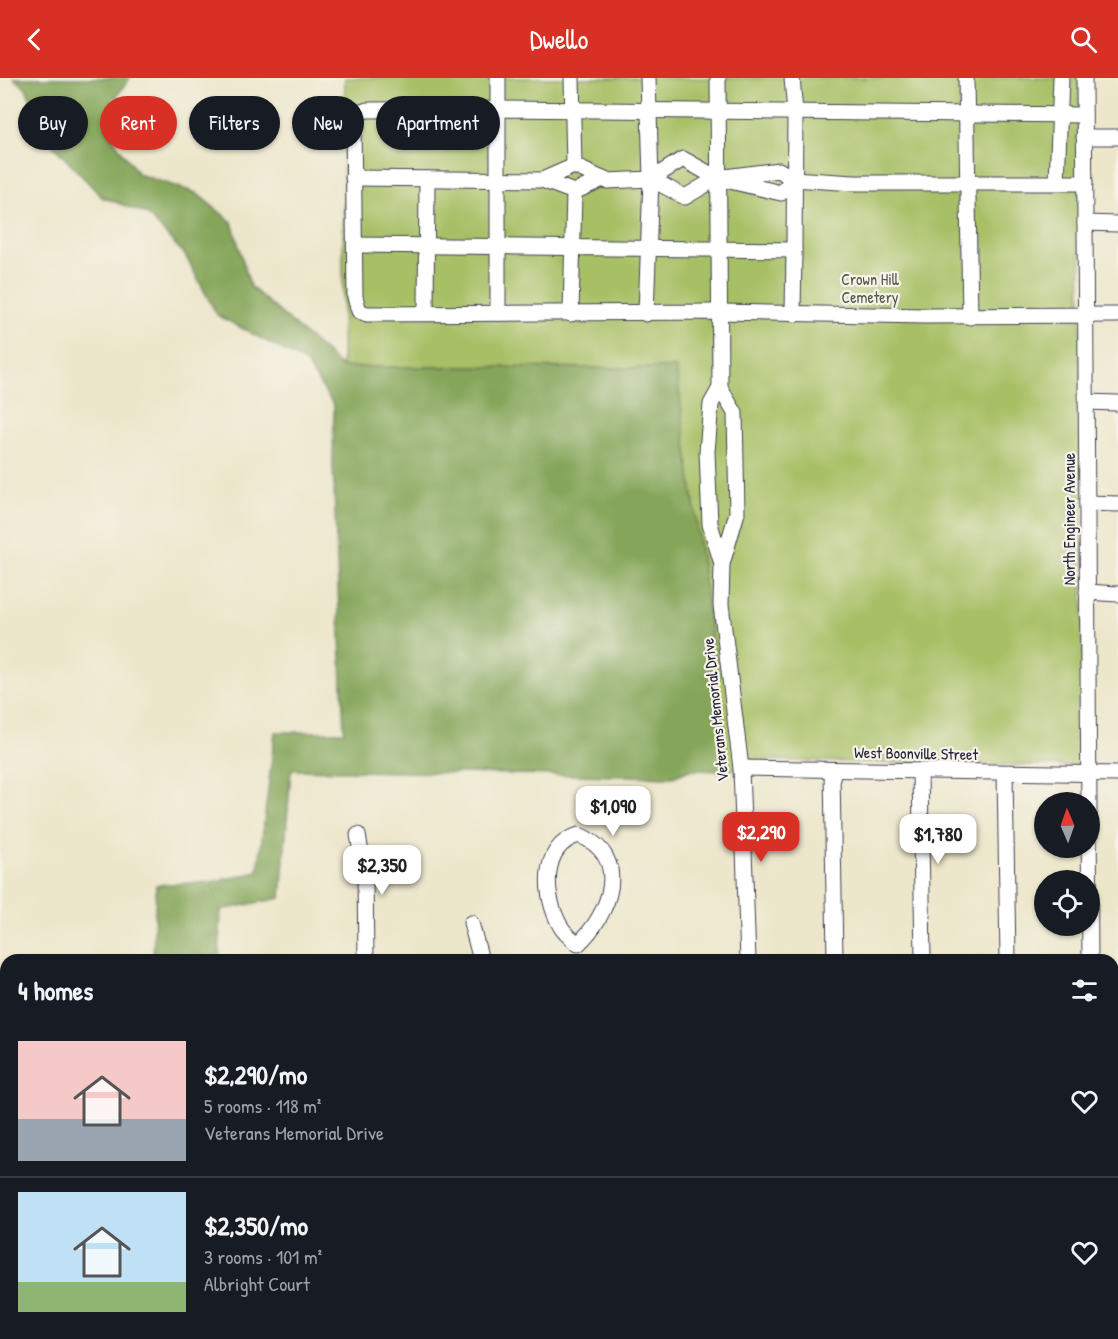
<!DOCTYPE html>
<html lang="en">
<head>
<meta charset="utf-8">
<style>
	body { margin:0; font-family:"Patrick Hand",sans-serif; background:#242831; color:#f1f3f6; height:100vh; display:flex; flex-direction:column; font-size:22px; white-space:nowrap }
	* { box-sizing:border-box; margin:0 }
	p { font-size:20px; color:#9ea1a6 }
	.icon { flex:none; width:33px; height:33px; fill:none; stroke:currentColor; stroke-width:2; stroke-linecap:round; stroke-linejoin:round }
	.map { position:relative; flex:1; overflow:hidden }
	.panel { position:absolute; left:0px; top:876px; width:1119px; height:386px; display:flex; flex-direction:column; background:#171b24; border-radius:18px 18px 0 0; box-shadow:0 2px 4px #0004 }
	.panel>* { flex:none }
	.top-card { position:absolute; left:18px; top:18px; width:600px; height:54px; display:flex; gap:12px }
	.needle { width:39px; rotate:358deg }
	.fabs { position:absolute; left:1034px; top:714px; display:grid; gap:12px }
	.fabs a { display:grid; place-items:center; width:66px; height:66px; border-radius:50%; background:#171b24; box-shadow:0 2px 4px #0004; font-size:30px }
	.price { position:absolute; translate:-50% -51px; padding:0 14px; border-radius:12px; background:#fff; color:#222; font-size:20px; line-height:39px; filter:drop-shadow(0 2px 3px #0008) }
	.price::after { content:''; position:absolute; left:50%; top:36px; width:18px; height:14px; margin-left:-9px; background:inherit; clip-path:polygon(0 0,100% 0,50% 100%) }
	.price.selected { background:#d93025; color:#fff }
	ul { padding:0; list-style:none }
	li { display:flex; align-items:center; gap:18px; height:150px; padding:0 18px }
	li+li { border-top:2px solid #363941 }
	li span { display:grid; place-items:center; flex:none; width:168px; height:120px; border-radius:0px; color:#555 }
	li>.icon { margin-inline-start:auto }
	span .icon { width:72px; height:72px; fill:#fffc; stroke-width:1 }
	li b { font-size:26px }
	h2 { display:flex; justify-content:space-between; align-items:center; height:72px; padding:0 18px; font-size:26px }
	.tag { padding:0 21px; border-radius:27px; background:#171b24; box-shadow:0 2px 4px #0004; font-size:21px; line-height:54px }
	.tag.selected { background:#d93025; color:#fff }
	header { display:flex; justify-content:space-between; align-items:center; height:78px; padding:0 18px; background:#d93025; color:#fff; font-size:27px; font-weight:600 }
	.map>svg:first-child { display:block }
	.industrial { fill:#d0c0bc }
	.green { fill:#a7bf65; stroke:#647050; stroke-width:1.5 }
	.forest { fill:#85a65a; stroke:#54644a; stroke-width:1.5 }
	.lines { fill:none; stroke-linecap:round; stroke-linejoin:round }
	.minor-casing { stroke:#403f50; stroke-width:17 }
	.minor { stroke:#fff; stroke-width:15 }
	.rail-casing { stroke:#22223b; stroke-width:6 }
	.rail { stroke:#f7f3e8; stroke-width:4; stroke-dasharray:11; stroke-linecap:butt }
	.labels { text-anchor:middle; stroke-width:4.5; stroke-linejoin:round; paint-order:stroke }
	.park-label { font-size:16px; fill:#51594a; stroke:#f7f3e8 }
	.street-label { font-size:16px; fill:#22223b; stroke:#f7f3e8 }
</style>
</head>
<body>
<header><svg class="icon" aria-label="back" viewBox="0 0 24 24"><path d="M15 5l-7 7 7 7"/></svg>Dwello<svg class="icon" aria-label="search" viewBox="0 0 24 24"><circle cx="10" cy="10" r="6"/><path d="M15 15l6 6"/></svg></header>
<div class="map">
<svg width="1118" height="1261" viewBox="0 0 1118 1261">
	<rect width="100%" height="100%" fill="#f7f3e8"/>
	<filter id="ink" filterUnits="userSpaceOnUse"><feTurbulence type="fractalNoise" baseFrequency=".0167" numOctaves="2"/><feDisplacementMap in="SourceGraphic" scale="12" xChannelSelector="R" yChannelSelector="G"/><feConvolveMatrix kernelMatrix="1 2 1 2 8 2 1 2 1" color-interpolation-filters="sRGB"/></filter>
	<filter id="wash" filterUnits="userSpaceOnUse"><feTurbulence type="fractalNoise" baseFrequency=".008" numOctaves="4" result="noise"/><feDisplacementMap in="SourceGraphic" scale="24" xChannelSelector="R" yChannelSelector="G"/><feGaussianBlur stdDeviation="1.35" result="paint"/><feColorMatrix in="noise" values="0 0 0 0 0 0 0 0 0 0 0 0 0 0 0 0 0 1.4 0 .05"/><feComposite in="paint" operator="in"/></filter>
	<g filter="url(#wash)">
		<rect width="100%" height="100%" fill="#ece6ca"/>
		<polygon class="industrial" points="0,998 6,999 6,1069 0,1063"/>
		<g class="green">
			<polygon points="345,0 1079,0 1084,680 1078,688 753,682 729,693 676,290 342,289"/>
			<polygon points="0,915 6,917 6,999 0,998"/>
			<polygon points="1113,1195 1118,1195 1118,1261 1099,1261 1099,1256 1113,1256"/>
			<polygon points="0,1228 6,1229 6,1256 19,1256 18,1261 0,1261"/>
			<polygon points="77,1256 150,1256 180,1261 102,1261"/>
			<rect x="935" y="1256" width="140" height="5"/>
		</g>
		<g class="forest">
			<polygon points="13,0 130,0 110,27 111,58 138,96 196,115 232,144 250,208 342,289 676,290 729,693 689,692 673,699 291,692 281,820 221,832 219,882 153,882 156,807 211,804 258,794 275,654 344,654 333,387 334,327 305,284 217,237 185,177 147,136 102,119 44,58 26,10"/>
			<polygon points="19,1256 77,1256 102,1261 18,1261"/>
			<polygon points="836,1256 935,1256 935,1261 839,1261"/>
		</g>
	</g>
	<g filter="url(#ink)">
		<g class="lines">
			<g class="minor-casing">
				<g id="minor">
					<polyline points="498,0 498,31 367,32 359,35 353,44 355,219 359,233 367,236 719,234 925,238 1118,237"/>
					<polyline points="572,0 574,88"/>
					<polyline points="718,0 720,310 735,335 737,435 722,486 721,527 741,690 748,882"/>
					<polyline points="966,0 970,239"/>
					<polyline points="1084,0 1090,882"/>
					<polyline points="1084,59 1118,59"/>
					<polyline points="353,100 542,102 574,88 607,103 651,101 683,81 717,100 779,92 793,101 854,105 1085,105"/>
					<polyline points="651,101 685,119 717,100 781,115 793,101"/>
					<polyline points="542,102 574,114 603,101"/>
					<polyline points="1057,104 1061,0"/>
					<polyline points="1085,145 1118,146"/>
					<polyline points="355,167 794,172 795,34 792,0"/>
					<polyline points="426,235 427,101"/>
					<polyline points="498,235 498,31 1084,37"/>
					<polyline points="571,236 574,114"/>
					<polyline points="646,236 651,101 648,0"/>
					<polyline points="793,236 794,172"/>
					<polyline points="720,310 711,326 707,374 710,446 722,486"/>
					<polyline points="1086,324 1118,325"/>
					<polyline points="1087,425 1118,426"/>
					<polyline points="1087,514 1118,516"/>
					<polyline points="741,690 1118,696"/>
					<polyline points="832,692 835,882"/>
					<polyline points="920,693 923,882"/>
					<polyline points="1005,695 1008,882"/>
					<polyline points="358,757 365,798 366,882"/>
					<path d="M579 757C632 779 610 836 578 866 572 861 565 856 561 849 544 820 539 768 579 757Z"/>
					<polyline points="471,845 481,882"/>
					<polyline points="0,901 6,903"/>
					<polyline points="1113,934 1118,934"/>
					<polyline points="1113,1187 1118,1187"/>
					<polyline points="574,1259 584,1261"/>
					<polyline points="1091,1261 1091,1256"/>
				</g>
			</g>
			<use href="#minor" class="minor"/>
			<g class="rail-casing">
				<g id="rail">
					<polyline points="0,1159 6,1164"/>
					<polyline points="0,1214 6,1215"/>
					<polyline points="229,1256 259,1261"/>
					<polyline points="314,1256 361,1261"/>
				</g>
			</g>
			<use href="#rail" class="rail"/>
		</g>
	</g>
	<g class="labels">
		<g class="park-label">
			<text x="870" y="207">Crown Hill<tspan x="870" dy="18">Cemetery</tspan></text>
		</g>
		<g class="street-label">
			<text transform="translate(1069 441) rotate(-90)" y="6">North Engineer Avenue</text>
			<text transform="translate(715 632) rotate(-96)" y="6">Veterans Memorial Drive</text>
			<text transform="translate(916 675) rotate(1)" y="6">West Boonville Street</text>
		</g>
	</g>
</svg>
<div class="fabs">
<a><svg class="needle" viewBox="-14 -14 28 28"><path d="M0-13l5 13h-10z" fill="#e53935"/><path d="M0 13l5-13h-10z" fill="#9ea1a6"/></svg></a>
<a><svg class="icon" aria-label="locate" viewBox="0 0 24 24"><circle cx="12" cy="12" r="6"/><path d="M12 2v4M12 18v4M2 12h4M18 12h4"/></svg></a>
</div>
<b class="price" style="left:613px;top:759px">$1,090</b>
<b class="price selected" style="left:761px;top:785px">$2,290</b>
<b class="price" style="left:938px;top:787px">$1,780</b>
<b class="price" style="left:382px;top:818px">$2,350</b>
<div class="top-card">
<a class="tag">Buy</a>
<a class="tag selected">Rent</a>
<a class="tag">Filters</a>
<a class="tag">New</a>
<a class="tag">Apartment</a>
</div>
<section class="panel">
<h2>4 homes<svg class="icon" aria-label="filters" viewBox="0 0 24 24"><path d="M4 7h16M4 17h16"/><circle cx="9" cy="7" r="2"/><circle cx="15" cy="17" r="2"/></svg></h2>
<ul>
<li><span style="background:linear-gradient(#f6c9c9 65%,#9aa5b1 0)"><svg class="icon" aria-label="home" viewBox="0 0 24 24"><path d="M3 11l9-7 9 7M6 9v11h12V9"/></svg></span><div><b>$2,290/mo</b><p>5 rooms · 118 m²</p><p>Veterans Memorial Drive</p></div><svg class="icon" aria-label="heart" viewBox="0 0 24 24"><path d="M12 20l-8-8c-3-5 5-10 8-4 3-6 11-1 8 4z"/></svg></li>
<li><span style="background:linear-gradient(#bfe0f5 75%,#8fb573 0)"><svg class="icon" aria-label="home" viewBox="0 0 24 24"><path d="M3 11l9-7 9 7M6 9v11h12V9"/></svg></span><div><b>$2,350/mo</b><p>3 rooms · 101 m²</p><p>Albright Court</p></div><svg class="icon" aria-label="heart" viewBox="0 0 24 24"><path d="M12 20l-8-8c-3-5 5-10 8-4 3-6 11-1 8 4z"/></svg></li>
</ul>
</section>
</div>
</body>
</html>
